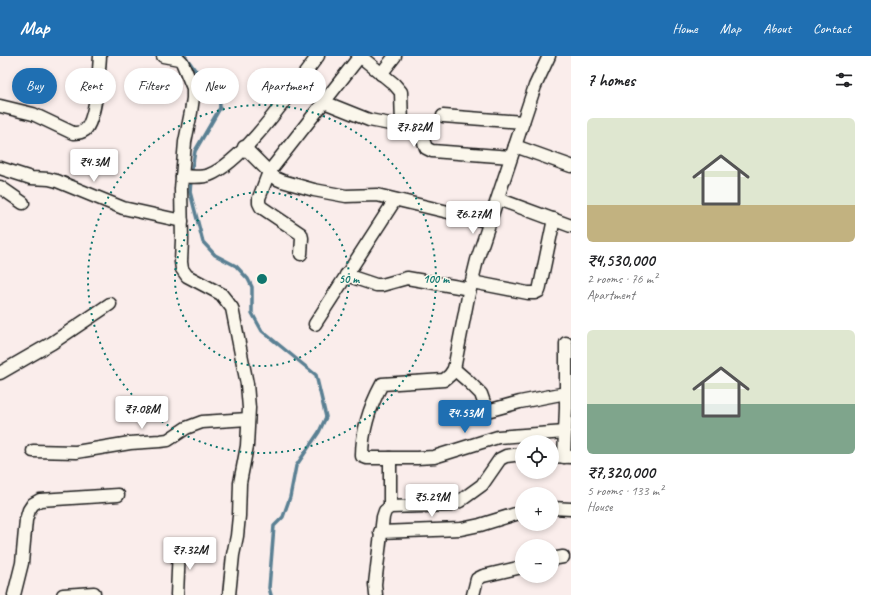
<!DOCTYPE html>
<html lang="en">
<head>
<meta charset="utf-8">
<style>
	body { margin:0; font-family:Caveat,sans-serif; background:#f2f2f2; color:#202124; height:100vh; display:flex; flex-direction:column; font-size:15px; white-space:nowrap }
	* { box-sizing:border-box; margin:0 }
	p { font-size:13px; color:#757577 }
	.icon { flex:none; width:22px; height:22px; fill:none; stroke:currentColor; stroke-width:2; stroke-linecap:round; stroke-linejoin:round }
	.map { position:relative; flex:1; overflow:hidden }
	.details { display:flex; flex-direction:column; background:#fff; width:300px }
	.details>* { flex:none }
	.top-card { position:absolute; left:12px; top:12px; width:380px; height:36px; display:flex; gap:8px }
	.buttons { position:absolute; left:515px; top:379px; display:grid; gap:8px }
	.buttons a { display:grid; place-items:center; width:44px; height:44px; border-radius:50%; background:#fff; box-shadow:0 2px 6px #0003; font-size:20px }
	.price { position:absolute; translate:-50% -34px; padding:0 9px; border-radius:4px; background:#fff; color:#222; font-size:13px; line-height:26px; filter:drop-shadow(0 1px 2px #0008) }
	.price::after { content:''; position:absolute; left:50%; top:24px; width:12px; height:9px; margin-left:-6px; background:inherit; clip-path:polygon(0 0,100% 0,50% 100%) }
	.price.current { background:#1f6fb2; color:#fff }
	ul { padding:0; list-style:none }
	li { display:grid; align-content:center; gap:8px; height:212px; padding:0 16px }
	li span { display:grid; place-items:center; height:124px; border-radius:6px; color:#555 }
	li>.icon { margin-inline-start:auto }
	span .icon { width:72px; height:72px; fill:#fffc; stroke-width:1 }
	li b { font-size:17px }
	h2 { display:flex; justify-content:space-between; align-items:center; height:48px; padding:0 16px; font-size:17px }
	.chip { padding:0 14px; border-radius:18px; background:#fff; box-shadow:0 2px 6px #0003; font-size:14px; line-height:36px }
	.chip.current { background:#1f6fb2; color:#fff }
	header { display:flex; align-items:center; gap:24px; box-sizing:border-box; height:56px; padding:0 20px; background:#1f6fb2; color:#fff }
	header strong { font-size:19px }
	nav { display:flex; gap:22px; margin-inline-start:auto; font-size:14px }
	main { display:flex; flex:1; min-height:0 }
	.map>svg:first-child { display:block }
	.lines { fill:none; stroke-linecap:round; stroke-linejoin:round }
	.stream { stroke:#5a8093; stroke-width:3.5 }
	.street-casing { stroke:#1c1c1c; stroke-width:15 }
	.street { stroke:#fbf7ec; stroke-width:12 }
	.ring { fill:none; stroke:#0f766e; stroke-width:2; stroke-dasharray:2 4 }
	.centre { fill:#0f766e; stroke:#fbf7ec; stroke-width:2 }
	.ring-label { font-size:12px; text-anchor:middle; font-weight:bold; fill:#0f766e; stroke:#fbf7ec; stroke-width:3; stroke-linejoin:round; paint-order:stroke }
</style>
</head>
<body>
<header>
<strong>Map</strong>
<nav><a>Home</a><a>Map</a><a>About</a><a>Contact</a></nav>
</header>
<main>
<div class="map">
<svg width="571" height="539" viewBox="0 0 571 539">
	<rect width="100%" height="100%" fill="#faedeb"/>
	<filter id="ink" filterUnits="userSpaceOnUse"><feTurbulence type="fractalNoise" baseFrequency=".025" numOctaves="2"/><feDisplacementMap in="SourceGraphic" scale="8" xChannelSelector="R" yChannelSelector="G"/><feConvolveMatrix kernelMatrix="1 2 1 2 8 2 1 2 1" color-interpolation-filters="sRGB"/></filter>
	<g filter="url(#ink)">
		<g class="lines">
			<polyline class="stream" points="185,0 195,14 219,25 220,52 195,95 192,113 190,136 203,186 215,199 236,210 248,223 252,231 252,257 262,275 316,319 326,361 319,376 296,410 290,441 283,461 274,470 269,532 271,539"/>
			<g class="street-casing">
				<g id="street">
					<polyline points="163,0 179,3 182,6 193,32 193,42 191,56 185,86 181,133 182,184 181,206 182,213 187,220 221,238 232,252 247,328 249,352 247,390 240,427 239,460 237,480 233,499 229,539"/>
					<polyline points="360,0 394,28 401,36 402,70"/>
					<path d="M549 0 535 30 477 204 468 241 454 313 450 319 444 324 382 328C370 350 362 374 362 400L367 402H417L434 401 498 381 565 376"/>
					<polyline points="381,18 395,0"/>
					<polyline points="324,46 369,64 417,73 420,75 426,92 432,95 511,101"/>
					<path d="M0 50 33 58 73 77C77 77 81 77 85 74 96 64 99 16 100 0"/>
					<polyline points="443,60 523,66"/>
					<polyline points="515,90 571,110"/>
					<polyline points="244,91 275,122 282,125 314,134 346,140 377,139 490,166"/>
					<polyline points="0,112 31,122 49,123 57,125 123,152 182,165"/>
					<path d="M182 120C191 121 201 122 209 119 246 104 293 32 318 0"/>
					<polyline points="0,131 23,147"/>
					<polyline points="498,143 571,170"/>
					<polyline points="301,198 302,182 301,178 261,151 259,147 259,142 269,116 360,0"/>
					<polyline points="346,219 376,229 382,229 407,222 470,233"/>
					<polyline points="472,226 528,237 535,237 539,235 554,163"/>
					<polyline points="315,268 395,144"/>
					<polyline points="454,313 469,326 481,338 487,355 520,346 566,337"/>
					<polyline points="0,317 52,287 110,248"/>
					<polyline points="33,395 76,396 130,387 160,385 168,384 186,372 202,366 248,363"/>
					<polyline points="552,400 571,401"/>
					<polyline points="564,401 566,352 566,287"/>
					<polyline points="390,451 390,402"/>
					<polyline points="552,452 571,453"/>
					<polyline points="380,476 461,473 480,469 522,456"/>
					<polyline points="552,503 563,501"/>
					<polyline points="14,539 22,507 26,464 29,454 33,448 40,444 118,439"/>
					<polyline points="63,539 94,537"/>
					<polyline points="177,539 179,492"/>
					<polyline points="376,539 375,528 383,461 385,455 390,451 451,449 460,445 482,429 500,403 506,400 522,398"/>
					<polyline points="473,539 477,523 483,520 522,511"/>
				</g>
			</g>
			<use href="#street" class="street"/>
		</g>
	</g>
	<g class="ring">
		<circle cx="262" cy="223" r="87"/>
		<circle cx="262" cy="223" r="174"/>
	</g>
	<circle cx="262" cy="223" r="6" class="centre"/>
	<g class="ring-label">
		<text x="349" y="227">50 m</text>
		<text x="436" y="227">100 m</text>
	</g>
</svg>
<div class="buttons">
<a><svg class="icon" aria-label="locate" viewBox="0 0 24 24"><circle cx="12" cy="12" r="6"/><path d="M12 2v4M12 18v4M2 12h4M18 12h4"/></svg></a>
<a>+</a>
<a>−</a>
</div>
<b class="price" style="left:414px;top:92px">₹7.82M</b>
<b class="price" style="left:94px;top:127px">₹4.3M</b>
<b class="price" style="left:473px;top:179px">₹6.27M</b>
<b class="price" style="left:142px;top:374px">₹7.08M</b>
<b class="price current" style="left:465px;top:378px">₹4.53M</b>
<b class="price" style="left:432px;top:462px">₹5.29M</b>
<b class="price" style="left:190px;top:515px">₹7.32M</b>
<div class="top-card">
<a class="chip current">Buy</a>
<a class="chip">Rent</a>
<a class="chip">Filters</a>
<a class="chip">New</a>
<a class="chip">Apartment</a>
</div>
</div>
<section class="details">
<h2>7 homes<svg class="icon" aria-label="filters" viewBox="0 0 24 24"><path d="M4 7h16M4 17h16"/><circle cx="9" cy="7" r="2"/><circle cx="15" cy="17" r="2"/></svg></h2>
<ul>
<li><span style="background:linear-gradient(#dfe7d0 70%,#c2b280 0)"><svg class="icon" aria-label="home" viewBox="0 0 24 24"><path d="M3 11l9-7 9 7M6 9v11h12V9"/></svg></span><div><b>₹4,530,000</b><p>2 rooms · 76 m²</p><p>Apartment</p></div></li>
<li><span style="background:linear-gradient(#dfe7d0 60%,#7fa58c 0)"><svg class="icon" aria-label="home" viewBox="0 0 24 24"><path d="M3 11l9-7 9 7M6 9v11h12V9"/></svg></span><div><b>₹7,320,000</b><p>5 rooms · 133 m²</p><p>House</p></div></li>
</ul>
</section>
</main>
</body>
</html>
